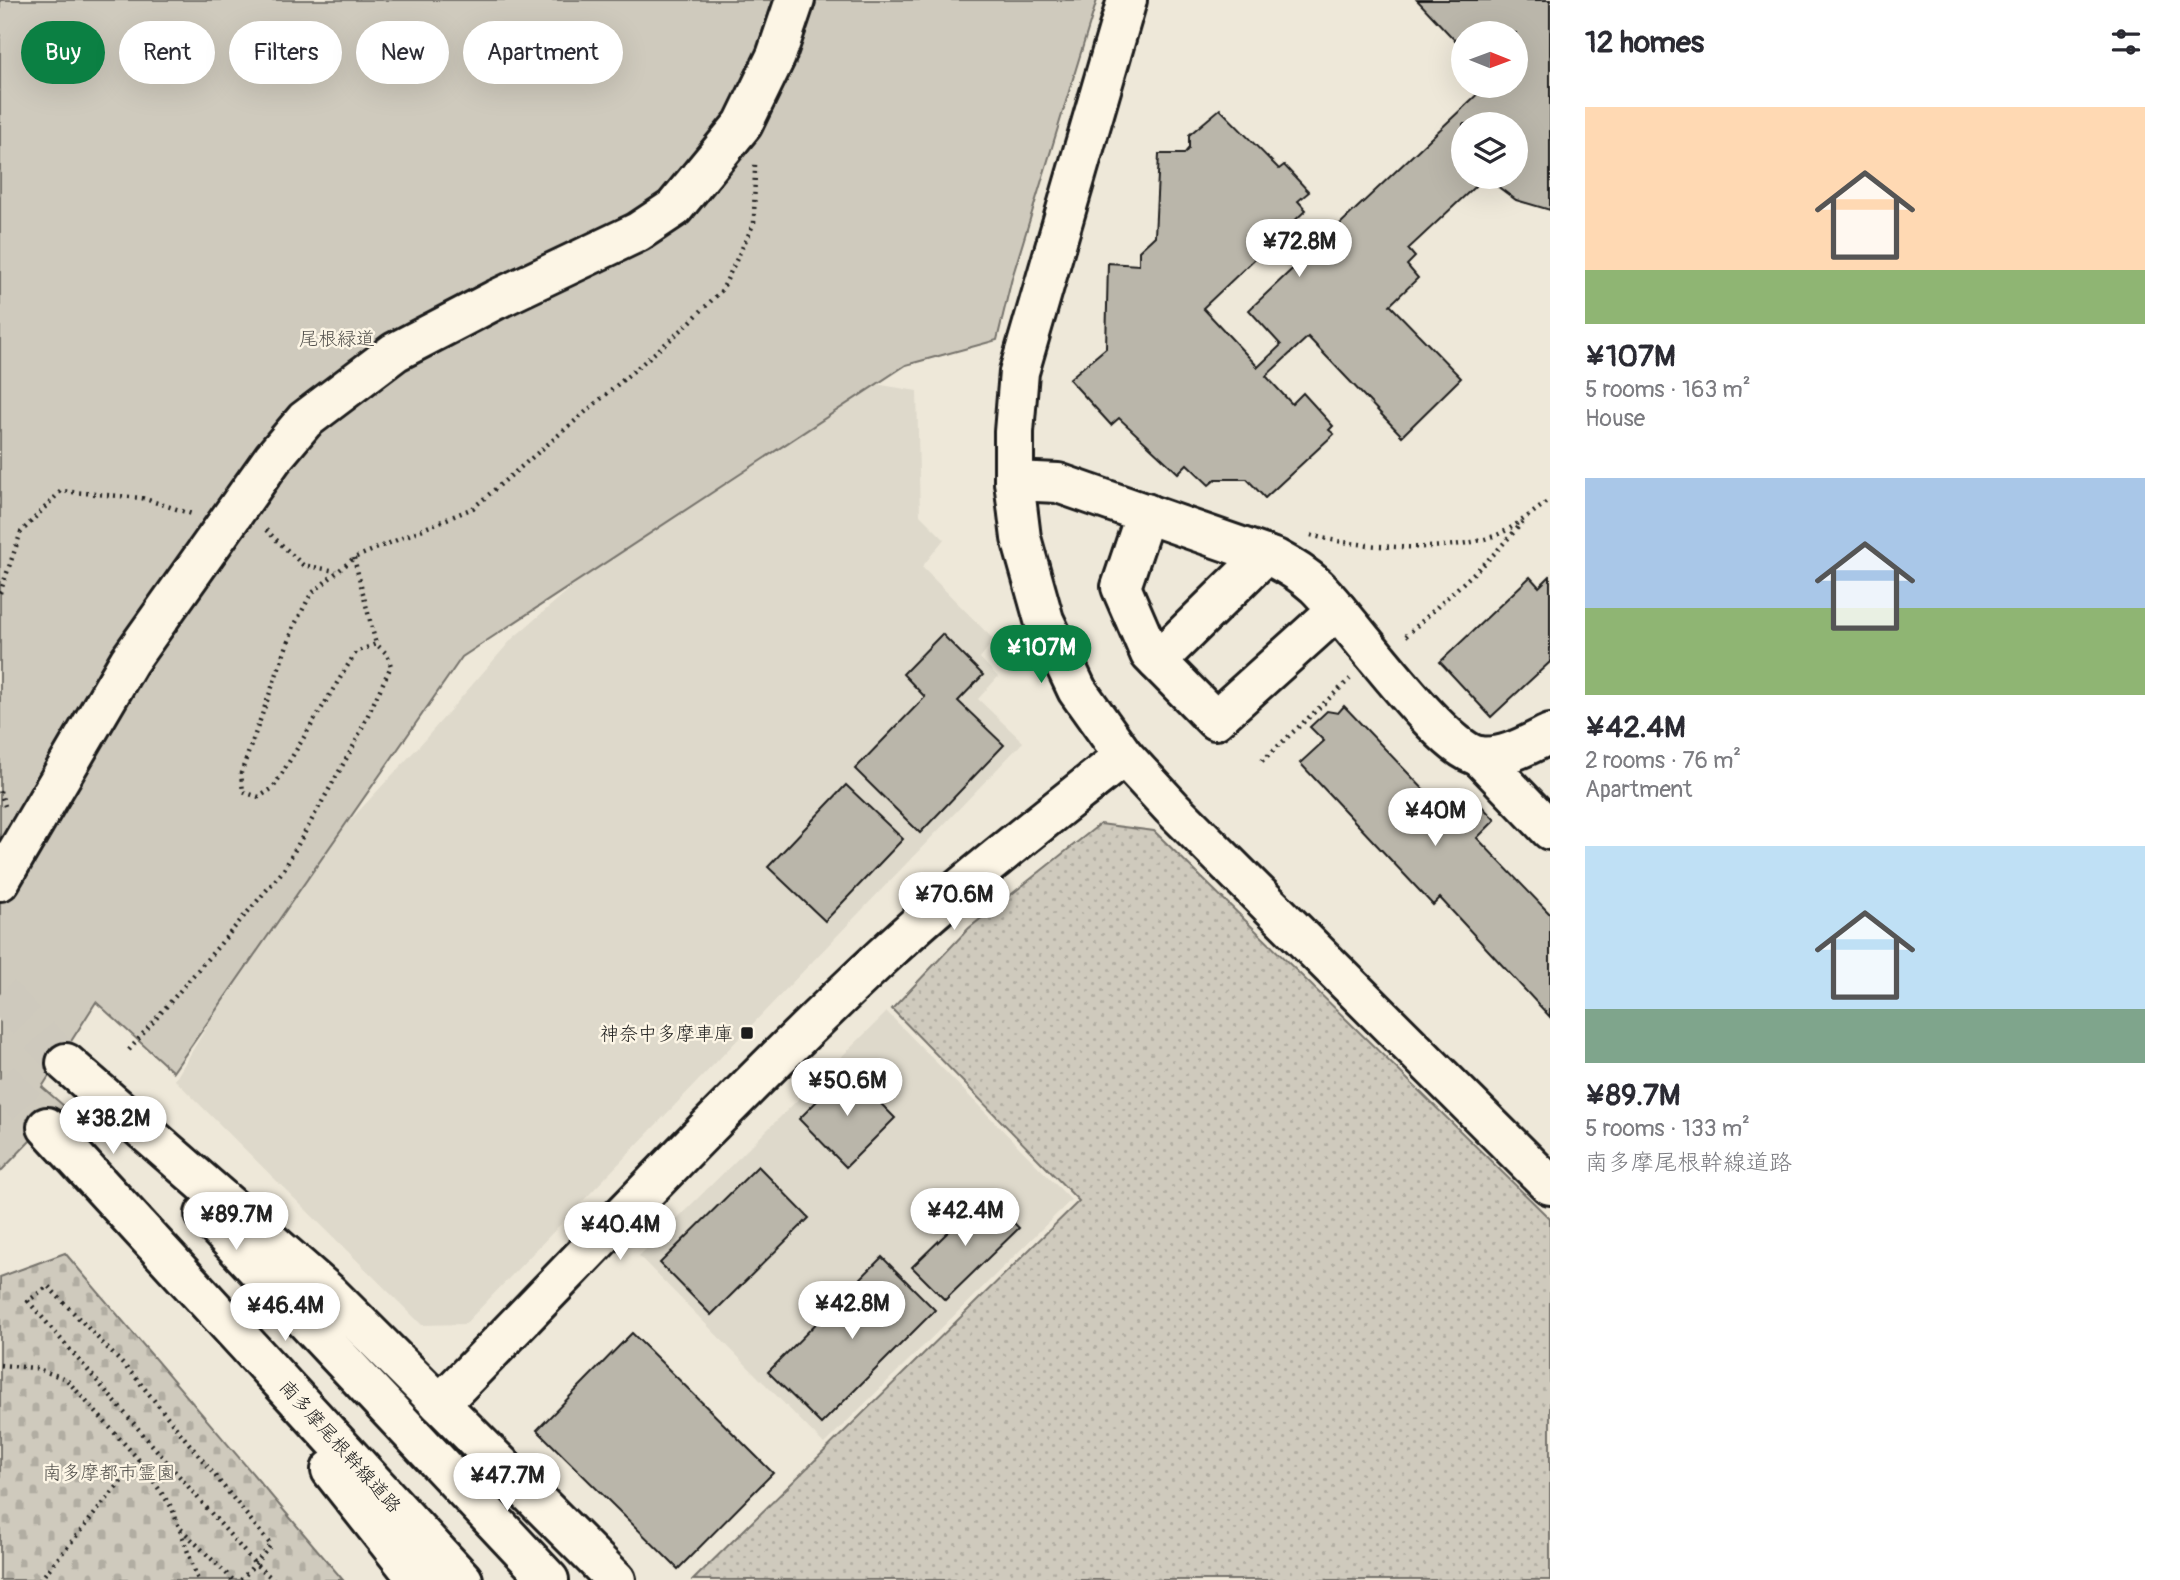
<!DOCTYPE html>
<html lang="en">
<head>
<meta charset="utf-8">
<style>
	body { margin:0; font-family:Pangolin,"Klee One",sans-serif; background:#f2f2f3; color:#2b2b33; height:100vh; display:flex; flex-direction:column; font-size:26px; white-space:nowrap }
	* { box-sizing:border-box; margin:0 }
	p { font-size:23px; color:#7c7c81 }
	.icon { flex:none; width:38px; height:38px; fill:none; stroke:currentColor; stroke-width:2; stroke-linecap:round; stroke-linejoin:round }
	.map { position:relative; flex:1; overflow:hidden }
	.panel { display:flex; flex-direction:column; background:#fff; width:630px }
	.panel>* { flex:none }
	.hud { position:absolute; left:21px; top:21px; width:665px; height:63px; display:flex; gap:14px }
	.needle { width:46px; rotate:91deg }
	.tools { position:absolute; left:1451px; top:21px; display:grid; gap:14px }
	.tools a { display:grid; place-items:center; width:77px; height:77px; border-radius:50%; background:#fff; box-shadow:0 7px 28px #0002; font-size:35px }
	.price { position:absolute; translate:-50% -60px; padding:0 16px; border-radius:24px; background:#fff; color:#222; font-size:23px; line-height:46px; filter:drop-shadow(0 2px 4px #0008) }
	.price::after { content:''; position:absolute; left:50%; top:42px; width:21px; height:16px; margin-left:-10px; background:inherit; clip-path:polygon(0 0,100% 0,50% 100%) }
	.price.on { background:#0b8043; color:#fff }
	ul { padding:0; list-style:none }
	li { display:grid; align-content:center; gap:14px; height:371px; padding:0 35px }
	li span { display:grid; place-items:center; height:217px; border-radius:0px; color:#555 }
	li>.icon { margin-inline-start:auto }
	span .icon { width:126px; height:126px; fill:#fffc; stroke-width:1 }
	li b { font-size:30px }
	h2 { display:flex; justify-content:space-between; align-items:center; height:84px; padding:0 35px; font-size:30px }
	.pill { padding:0 24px; border-radius:32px; background:#fff; box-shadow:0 7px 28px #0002; font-size:24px; line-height:63px }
	.pill.on { background:#0b8043; color:#fff }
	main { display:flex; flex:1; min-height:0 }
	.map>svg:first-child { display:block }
	.built { fill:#ded9cb }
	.grass { fill:url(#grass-dots); stroke:#76736c; stroke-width:2 }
	.cemetery { fill:url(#cemetery-stones); stroke:#76736c; stroke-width:2 }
	.park { fill:#cfcabd; stroke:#76736c; stroke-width:2 }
	.building { fill:#bab6aa; stroke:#1c1c1c; stroke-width:2 }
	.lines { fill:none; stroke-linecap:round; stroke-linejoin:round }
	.major-tunnel { stroke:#cec9bd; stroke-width:38; stroke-dasharray:38 19; stroke-linecap:butt }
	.minor-casing { stroke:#1c1c1c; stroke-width:44 }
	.major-casing { stroke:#1c1c1c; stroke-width:44 }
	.path { stroke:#1c1c1c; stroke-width:4.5; stroke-dasharray:2 5; stroke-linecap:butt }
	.minor { stroke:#fcf5e5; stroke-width:38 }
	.major { stroke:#fcf5e5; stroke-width:38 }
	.poi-dot { fill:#1c1c1c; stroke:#fcf5e5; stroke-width:2.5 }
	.labels { text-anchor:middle; stroke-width:5; stroke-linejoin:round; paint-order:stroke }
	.park-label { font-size:19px; fill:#52504c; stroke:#fcf5e5 }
	.poi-label { font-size:19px; fill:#1c1c1c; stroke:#fcf5e5; text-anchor:end }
	.street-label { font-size:19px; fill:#1c1c1c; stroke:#fcf5e5 }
</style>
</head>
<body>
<main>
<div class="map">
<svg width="1550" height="1580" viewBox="0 0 1550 1580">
	<defs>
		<pattern id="grass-dots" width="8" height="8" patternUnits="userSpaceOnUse" patternTransform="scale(1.75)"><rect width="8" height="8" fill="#cfcabd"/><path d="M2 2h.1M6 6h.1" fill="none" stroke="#b1ada2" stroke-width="1.8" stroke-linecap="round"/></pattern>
		<pattern id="cemetery-stones" width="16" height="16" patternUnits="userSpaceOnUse" patternTransform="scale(1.75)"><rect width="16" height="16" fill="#cfcabd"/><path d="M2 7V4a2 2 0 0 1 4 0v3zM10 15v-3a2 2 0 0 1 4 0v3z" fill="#b1ada2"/></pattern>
	</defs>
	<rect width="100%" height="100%" fill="#eee8d9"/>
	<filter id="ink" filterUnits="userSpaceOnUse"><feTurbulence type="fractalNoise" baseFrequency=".0143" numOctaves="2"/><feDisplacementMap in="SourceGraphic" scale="14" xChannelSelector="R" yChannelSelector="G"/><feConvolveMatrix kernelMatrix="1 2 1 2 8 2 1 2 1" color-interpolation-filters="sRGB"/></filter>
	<g filter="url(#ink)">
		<g class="built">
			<polygon points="864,382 917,391 920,515 944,539 922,567 994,640 980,658 998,677 978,699 1023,742 465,1324 422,1325 175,1080 293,882 420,745 512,639 616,549"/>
			<polygon points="887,1012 1071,1200 824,1444 639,1256"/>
		</g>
		<polygon class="grass" points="1100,824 1154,831 1550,1219 1550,1580 693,1580 1079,1201 892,1009 969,928"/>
		<polygon class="cemetery" points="65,1253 343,1580 0,1580 0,1277"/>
		<polygon class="park" points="0,0 1097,0 1012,278 997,340 906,365 462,657 173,1072 96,1002 42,1087 64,1106 0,1172"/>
		<g class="building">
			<polygon points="1417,0 1550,0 1550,210 1516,200 1485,177 1516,177 1516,124 1463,124 1463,177 1485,177 1408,249 1415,257 1407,265 1418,278 1390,305 1461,378 1402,436 1308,337 1266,376 1292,404 1303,393 1333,426 1329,430 1334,434 1265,498 1247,479 1216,479 1209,485 1187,464 1178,473 1119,418 1111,425 1069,379 1106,348 1108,263 1139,265 1139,251 1155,236 1159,154 1184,154 1189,148 1189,135 1220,109 1279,169 1284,165 1309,192 1298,201 1306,210 1203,308 1258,367 1281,345 1249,310 1486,86 1516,86 1516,33 1463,33 1463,49"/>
			<polygon points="1550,576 1550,662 1491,717 1440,662 1530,577 1539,587"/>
			<polygon points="942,634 983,675 958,701 1004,745 920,833 855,769 925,697 903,674"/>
			<polygon points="1344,706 1449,816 1471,795 1495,820 1477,838 1550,914 1550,1017 1440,898 1433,905 1300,763 1324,741 1310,727 1327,711 1338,713"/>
			<polygon points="846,785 903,839 825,921 768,867"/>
			<polygon points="848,1070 895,1118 846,1167 799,1119"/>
			<polygon points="758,1166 809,1218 711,1315 660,1263"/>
			<polygon points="986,1195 1019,1228 945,1300 912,1267"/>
			<polygon points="882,1257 935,1310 821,1424 768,1372"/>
			<polygon points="632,1333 773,1473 678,1569 537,1430"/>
		</g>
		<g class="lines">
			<g class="major-tunnel">
				<polyline points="0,994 66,1063"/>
				<polyline points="0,1079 47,1127"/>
			</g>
			<g class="minor-casing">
				<g id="minor">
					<polyline points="1127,0 1019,372 1014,432 1014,481 1021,538 1044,620 1077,690 1124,756 1172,808 1550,1185"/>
					<path d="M1014 481 1058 483 1276 559C1291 567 1304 575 1316 586 1349 618 1441 750 1479 756 1503 760 1529 744 1550 734"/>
					<polyline points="1146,513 1121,587 1150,654 1215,720 1337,610"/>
					<polyline points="1157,661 1265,555"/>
					<polyline points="1479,756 1550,830"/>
					<polyline points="0,881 129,661 273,458 305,420 395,352 495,300 638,232 674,208 743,124 776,56 795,0"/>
					<path d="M440 1404C587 1254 730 1099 884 955 960 884 1043 821 1124 756"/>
				</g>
			</g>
			<g class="major-casing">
				<g id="major">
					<polyline points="66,1063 328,1292 616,1580"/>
					<polyline points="47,1127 463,1580"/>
					<polyline points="205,1214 549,1580"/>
					<polyline points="331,1470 418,1580"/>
				</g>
			</g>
			<g class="path">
				<polyline points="266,530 303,565 336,571"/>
				<path d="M1311 535C1359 549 1461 555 1505 531 1521 522 1536 510 1550 500"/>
				<polyline points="354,558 376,644"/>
				<polyline points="0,593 21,532 61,491 142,498 192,514"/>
				<polyline points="1406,636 1492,556 1525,520"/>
				<polyline points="1262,761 1350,679"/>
				<polyline points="0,791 5,806"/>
				<polyline points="129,1050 283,871 354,745 391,666 387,654 376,644 356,652 273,788 259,797 243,792 241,773 294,626 311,594 354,558 473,508 685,327 722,290 754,223 755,164"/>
				<polyline points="0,1365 35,1368 66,1379 139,1460 172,1508 198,1580"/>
				<polyline points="181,1529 233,1580"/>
				<polyline points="40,1580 139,1460"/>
				<polyline points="241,1580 271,1545 136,1378 48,1286 28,1301 255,1564 274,1580"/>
			</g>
			<use href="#minor" class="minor"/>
			<use href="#major" class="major"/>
		</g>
	</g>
	<rect class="poi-dot" x="740" y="1026" width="14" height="14" rx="3.5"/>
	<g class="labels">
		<g class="park-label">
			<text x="337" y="345">尾根緑道</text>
			<text x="109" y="1479">南多摩都市霊園</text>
		</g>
		<g class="poi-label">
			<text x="733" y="1040">神奈中多摩車庫</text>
		</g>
		<g class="street-label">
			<text transform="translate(341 1446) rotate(48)" y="7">南多摩尾根幹線道路</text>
		</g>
	</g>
</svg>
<div class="tools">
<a><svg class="needle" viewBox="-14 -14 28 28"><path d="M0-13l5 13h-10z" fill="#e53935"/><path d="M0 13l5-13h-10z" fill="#7c7c81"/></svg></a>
<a><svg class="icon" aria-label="layers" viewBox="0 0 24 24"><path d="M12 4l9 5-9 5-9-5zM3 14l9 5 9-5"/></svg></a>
</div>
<b class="price" style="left:1299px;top:279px">¥72.8M</b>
<b class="price on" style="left:1041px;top:685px">¥107M</b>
<b class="price" style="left:1435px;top:848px">¥40M</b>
<b class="price" style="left:954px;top:932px">¥70.6M</b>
<b class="price" style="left:847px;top:1118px">¥50.6M</b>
<b class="price" style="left:113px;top:1156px">¥38.2M</b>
<b class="price" style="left:965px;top:1248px">¥42.4M</b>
<b class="price" style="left:236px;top:1252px">¥89.7M</b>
<b class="price" style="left:620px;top:1262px">¥40.4M</b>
<b class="price" style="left:852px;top:1341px">¥42.8M</b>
<b class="price" style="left:285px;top:1343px">¥46.4M</b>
<b class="price" style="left:507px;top:1513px">¥47.7M</b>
<div class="hud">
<a class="pill on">Buy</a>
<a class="pill">Rent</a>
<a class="pill">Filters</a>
<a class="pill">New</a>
<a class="pill">Apartment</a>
</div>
</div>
<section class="panel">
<h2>12 homes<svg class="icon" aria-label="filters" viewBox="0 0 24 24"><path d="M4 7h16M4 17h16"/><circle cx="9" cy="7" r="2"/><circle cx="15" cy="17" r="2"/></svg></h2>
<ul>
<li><span style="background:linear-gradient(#ffd9b3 75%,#8fb573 0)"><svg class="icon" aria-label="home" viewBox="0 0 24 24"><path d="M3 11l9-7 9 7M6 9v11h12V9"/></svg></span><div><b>¥107M</b><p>5 rooms · 163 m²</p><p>House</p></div></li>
<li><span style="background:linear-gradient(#a9c7e8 60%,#8fb573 0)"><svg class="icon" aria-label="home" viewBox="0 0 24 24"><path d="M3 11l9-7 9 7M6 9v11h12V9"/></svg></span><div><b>¥42.4M</b><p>2 rooms · 76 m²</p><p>Apartment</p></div></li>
<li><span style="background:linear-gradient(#bfe0f5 75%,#7fa58c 0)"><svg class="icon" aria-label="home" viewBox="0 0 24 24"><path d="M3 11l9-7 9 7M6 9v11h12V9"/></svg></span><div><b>¥89.7M</b><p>5 rooms · 133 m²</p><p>南多摩尾根幹線道路</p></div></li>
</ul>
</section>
</main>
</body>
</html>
